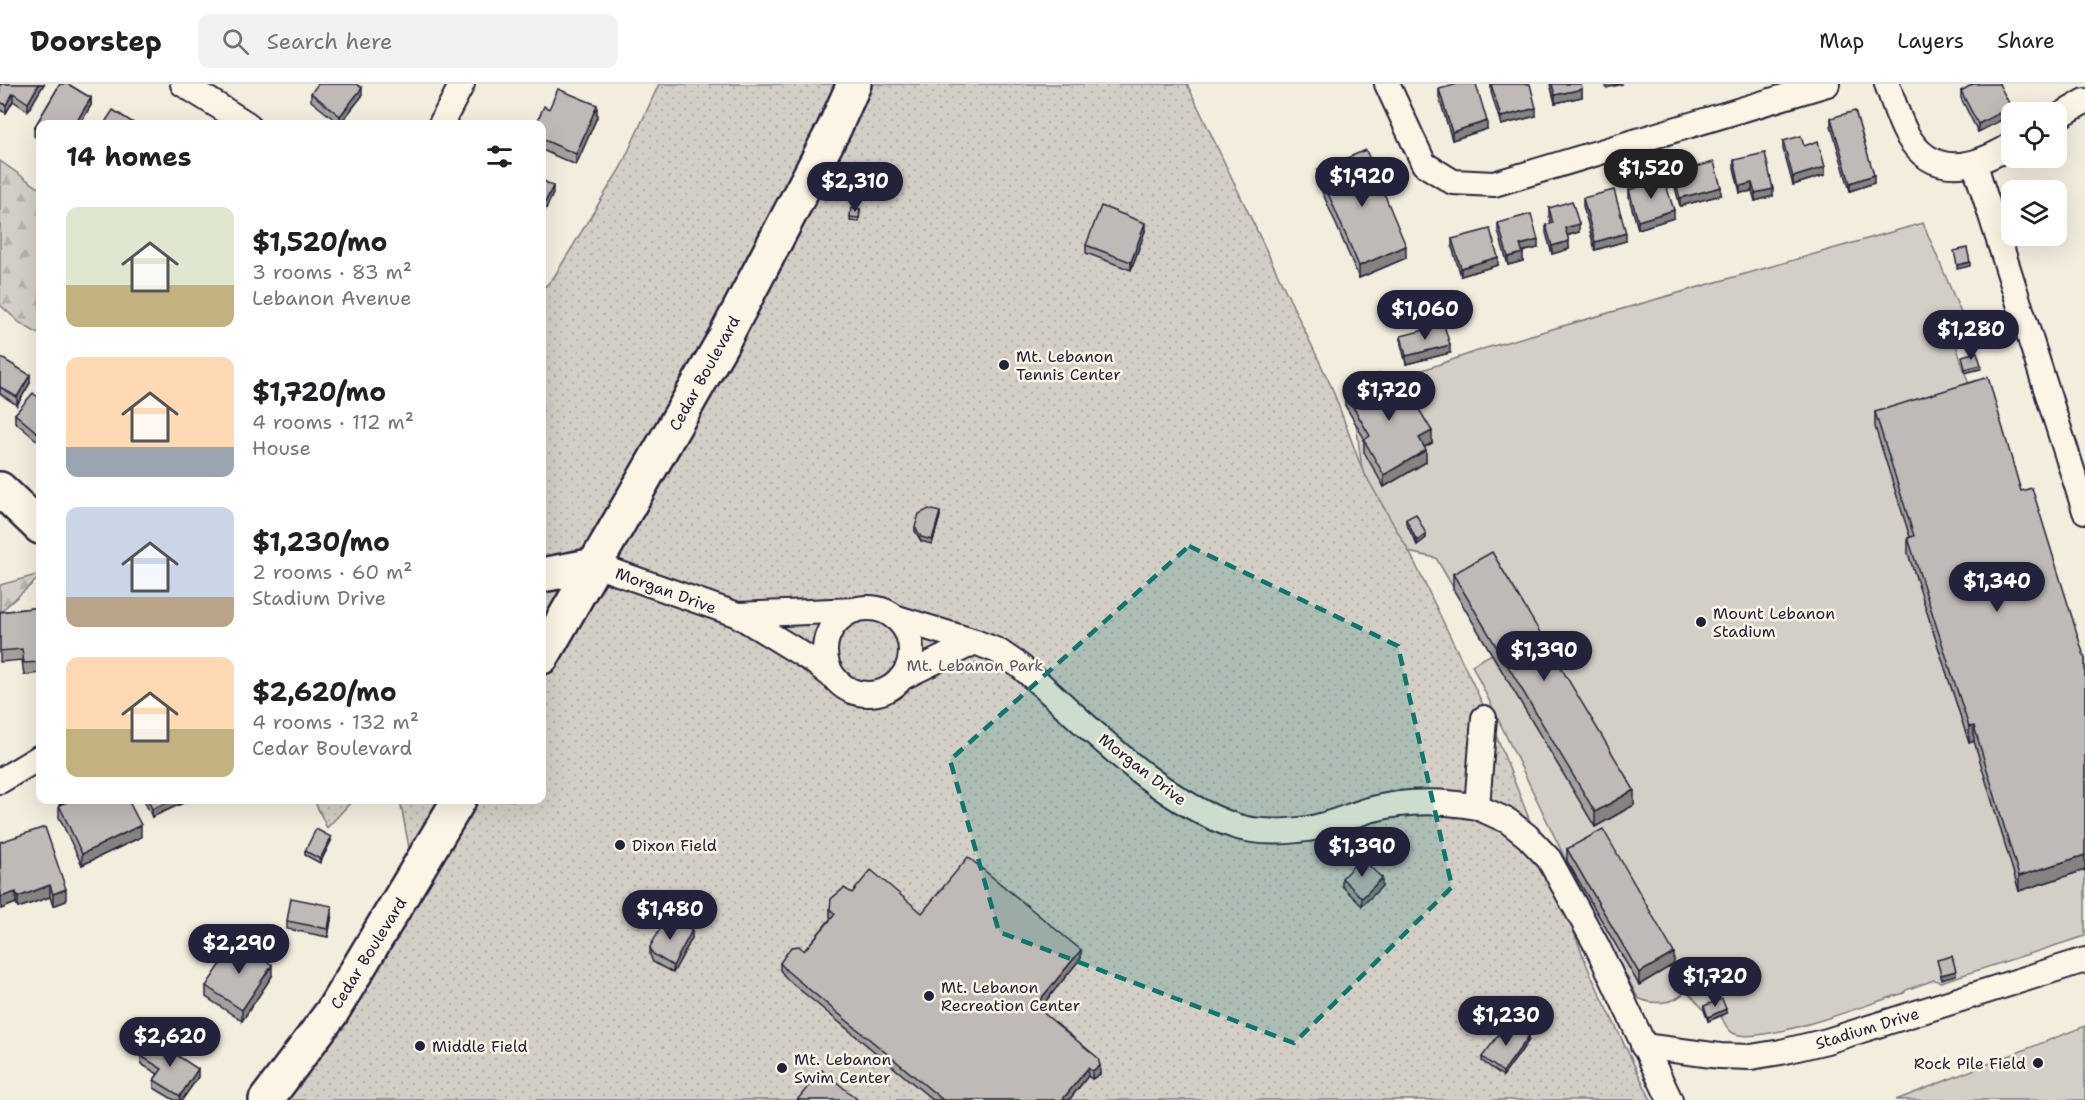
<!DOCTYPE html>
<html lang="en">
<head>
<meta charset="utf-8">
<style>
	body { margin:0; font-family:"Shantell Sans",sans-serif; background:#f2f2f2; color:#202124; height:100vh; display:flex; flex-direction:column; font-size:22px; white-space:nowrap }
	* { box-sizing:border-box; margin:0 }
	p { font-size:20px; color:#757577 }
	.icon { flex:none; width:33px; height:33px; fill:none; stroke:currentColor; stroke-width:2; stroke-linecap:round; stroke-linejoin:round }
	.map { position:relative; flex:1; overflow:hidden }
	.drawer { position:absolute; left:36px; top:36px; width:510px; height:684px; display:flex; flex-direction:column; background:#fff; border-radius:12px; box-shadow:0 6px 24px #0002 }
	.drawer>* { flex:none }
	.fabs { position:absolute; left:2001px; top:18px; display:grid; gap:12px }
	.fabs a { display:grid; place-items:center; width:66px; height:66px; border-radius:12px; background:#fff; box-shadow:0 6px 24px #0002; font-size:30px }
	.price { position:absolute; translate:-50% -51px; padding:0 14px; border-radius:21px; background:#22223b; color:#fff; font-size:20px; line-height:39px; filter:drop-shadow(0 2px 3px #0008) }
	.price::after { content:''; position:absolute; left:50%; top:36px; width:18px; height:14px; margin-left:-9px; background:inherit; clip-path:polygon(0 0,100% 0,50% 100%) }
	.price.current { background:#222; color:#fff }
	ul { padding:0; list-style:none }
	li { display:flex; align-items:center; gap:18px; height:150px; padding:0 30px }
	li span { display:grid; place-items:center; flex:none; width:168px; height:120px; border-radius:12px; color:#555 }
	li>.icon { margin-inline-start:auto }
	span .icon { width:72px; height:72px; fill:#fffc; stroke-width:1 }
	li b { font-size:26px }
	h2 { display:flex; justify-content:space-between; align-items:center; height:72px; padding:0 30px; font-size:26px }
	header { display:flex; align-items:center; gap:36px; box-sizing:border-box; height:84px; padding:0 30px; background:#fff; border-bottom:2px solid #e0e0e0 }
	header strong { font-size:28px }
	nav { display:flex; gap:33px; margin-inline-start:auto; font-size:21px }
	.search { width:420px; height:54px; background:#f2f2f2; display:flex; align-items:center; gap:15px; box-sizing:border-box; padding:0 21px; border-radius:12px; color:#757577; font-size:22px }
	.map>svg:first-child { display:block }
	.grass { fill:#d4cfc6; stroke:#7b7880; stroke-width:1.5 }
	.forest { fill:url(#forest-firs); stroke:#7b7880; stroke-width:1.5 }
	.park { fill:url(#park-dots); stroke:#7b7880; stroke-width:1.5 }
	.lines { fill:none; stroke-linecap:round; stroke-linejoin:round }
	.street-casing { stroke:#22223b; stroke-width:28 }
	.secondary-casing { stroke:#22223b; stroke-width:38 }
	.street { stroke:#fcf5e5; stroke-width:24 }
	.secondary { stroke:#fcf5e5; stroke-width:33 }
	.wall { fill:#a4a09d; stroke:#22223b; stroke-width:1.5 }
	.shaded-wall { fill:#86827f; stroke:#22223b; stroke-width:1.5 }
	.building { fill:#bfbab6; stroke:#22223b; stroke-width:1.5 }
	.marked { fill:#0f766e; fill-opacity:0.2; stroke:#0f766e; stroke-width:4.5; stroke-dasharray:12 8; stroke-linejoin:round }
	.poi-dot { fill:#22223b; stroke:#fcf5e5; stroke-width:2 }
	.labels { text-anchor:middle; stroke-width:5; stroke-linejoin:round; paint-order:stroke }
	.poi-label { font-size:16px; fill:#22223b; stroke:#fcf5e5; text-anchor:start }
	.street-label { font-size:16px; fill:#22223b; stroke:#fcf5e5 }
	.park-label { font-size:16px; fill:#575665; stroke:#fcf5e5 }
</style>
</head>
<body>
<header>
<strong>Doorstep</strong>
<div class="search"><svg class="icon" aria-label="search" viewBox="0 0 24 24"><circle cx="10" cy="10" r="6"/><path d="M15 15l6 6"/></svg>Search here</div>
<nav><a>Map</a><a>Layers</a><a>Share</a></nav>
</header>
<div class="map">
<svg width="2085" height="1016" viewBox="0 0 2085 1016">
	<defs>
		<pattern id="forest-firs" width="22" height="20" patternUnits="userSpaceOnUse" patternTransform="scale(1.5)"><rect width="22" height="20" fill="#d4cfc6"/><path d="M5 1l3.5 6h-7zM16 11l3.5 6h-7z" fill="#b6b1ab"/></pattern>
		<pattern id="park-dots" width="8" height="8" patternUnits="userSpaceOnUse" patternTransform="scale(1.5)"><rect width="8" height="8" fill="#d4cfc6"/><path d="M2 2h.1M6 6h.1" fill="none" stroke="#b6b1ab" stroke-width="1.8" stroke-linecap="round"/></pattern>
	</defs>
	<rect width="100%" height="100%" fill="#f3edde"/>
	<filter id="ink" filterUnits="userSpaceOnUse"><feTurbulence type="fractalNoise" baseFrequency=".0167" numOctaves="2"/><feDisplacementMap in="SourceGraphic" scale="12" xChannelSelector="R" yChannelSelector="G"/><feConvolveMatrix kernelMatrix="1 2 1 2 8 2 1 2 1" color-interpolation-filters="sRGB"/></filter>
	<g filter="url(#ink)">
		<g class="grass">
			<path d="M1923 139 1961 229 1954 255 1973 313 1914 467 1908 469 1969 658 1974 657 2085 786V852L1941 898 1934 896 1906 906 1904 909C1868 920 1772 957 1739 951 1728 949 1725 940 1721 932L1709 937 1704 926 1686 906C1676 921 1652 921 1638 914L1560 764 1472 581 1492 570 1436 474 1398 466 1362 385 1356 339 1345 321 1380 301 1486 264Z"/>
			<polygon points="2085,942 2085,1016 1896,1016"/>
		</g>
		<g class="forest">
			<polygon points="0,77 40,105 40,251 20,239 0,221"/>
			<polygon points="40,490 40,493 0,528 0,501"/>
		</g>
		<g class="park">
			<polygon points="659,0 1187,0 1332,304 1362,385 1412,473 1488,631 1590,889 1651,1016 284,1016 418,811 400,716 542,716 542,206 554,193 621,83"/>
			<polygon points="314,716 353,716 327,744"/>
		</g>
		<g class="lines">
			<g class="street-casing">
				<g id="street">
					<polyline points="183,0 247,40"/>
					<polyline points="1387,0 1424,80 1453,98 1494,100 1827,0"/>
					<path d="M1887 0C1893 16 1898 34 1906 49 1932 96 1974 84 2012 61"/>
					<polyline points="2056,34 2085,17"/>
					<polyline points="441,40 462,0"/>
					<polyline points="1975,81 2085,427"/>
					<polyline points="595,481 738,531 813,577 832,592"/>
					<circle cx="868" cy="567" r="43"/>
					<polyline points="738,531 855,526"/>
					<path d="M894 533 975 558 998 567 1020 582C1084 637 1154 715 1235 742 1256 749 1285 748 1307 745 1328 742 1349 732 1369 726 1405 716 1440 716 1477 723"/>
					<polyline points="903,593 975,558"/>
					<polyline points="1484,634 1477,723 1508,737 1527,752 1549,775 1597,862 1670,1016"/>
					<polyline points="0,697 40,673"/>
					<polyline points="1643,962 1720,972 1751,973 1781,968 1827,957 2085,876"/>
				</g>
			</g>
			<g class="secondary-casing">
				<g id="secondary">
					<polyline points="0,405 40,443"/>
					<polyline points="542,491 595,481"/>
					<polyline points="542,573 723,257 834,45 854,0"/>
					<polyline points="266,1016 332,928 459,716"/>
				</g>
			</g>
			<use href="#street" class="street"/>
			<use href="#secondary" class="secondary"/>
		</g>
		<g class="wall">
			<polygon points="0,0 44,0 28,27 13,17 6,29 0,26"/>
			<polygon points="60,0 68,0 91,14 91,21 80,40 40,40 40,56 34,52 34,44"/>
			<polygon points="1491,0 1536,32 1501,41 1491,8"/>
			<polygon points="1550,0 1581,0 1582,13 1555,19"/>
			<polygon points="1439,5 1487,45 1452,56 1439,13"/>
			<polygon points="1961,7 2011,31 1978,48 1961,14"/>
			<polygon points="311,9 362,12 340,40 311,17"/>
			<polygon points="549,25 597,33 576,81 542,66 542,40"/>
			<polygon points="1831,34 1874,99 1850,107 1831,42"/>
			<polygon points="1783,57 1804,62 1825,91 1793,101 1783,65"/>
			<polygon points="1734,76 1773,112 1755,117 1752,107 1740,109 1734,84"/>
			<polygon points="1318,86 1406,174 1359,194 1318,98"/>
			<polygon points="1673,89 1721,111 1680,122 1673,96"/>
			<polygon points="1629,106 1674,134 1638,145 1629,114"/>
			<polygon points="1583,114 1626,157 1595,166 1583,122"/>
			<polygon points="851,124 860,125 859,138 850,137"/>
			<polygon points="1549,124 1579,148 1567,152 1569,165 1552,170 1546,149 1546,141 1551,140 1549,132"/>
			<polygon points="1498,139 1538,164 1522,168 1523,177 1508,181 1498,147"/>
			<polygon points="1145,147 1131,186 1086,169 1086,161"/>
			<polygon points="1452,155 1498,181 1461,192 1452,163"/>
			<polygon points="1401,252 1450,269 1406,280 1401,260"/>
			<polygon points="0,273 30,299 17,321 0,310"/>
			<polygon points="1345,309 1432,359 1424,363 1426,378 1384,403 1364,368 1364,356 1365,356 1345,321"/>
			<polygon points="40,315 40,359 15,338 15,330"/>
			<polygon points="1875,328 2021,407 2085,575 2085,786 2019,807 1974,657 1969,659 1908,469 1908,454 1910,453 1875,343"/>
			<polygon points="940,432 932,460 921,457 915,447 915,443"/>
			<polygon points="1406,435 1426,454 1417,461 1406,439"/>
			<polygon points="1453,490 1634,721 1595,743 1453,505"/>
			<polygon points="40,523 40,589 24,591 22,576 0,578 0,528"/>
			<polygon points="144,716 183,716 183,719 152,733"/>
			<polygon points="59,721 141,753 82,781 59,733"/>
			<polygon points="331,757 320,779 305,771 305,767"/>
			<polygon points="0,758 66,817 53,822 50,813 18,824 16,819 1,825"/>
			<polygon points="1567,765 1674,880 1639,901 1567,777"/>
			<polygon points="1342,794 1382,802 1362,822 1342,802"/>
			<polygon points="852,809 1081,874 1039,925 1100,990 1092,995 1088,992 1069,1016 933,1016 787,895 780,886 780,879 804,867 831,834 830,833 830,825"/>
			<polygon points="332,830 328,853 287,845 287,837"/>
			<polygon points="692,854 673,889 653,878 650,871 650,863"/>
			<polygon points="272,892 242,937 206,913 206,902"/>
			<polygon points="1704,922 1726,929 1708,937 1704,926"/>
			<polygon points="1529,956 1503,992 1482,977 1482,973"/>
			<polygon points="141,972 198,993 182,1016 174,1016 154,1004 154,996 158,990 141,980"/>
		</g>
		<g class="shaded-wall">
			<polygon points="39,0 44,0 28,27 28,19"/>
			<polygon points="1606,0 1623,0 1606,4"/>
			<polygon points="362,4 362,12 340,40 340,32"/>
			<polygon points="1582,5 1582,13 1555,19 1555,11"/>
			<polygon points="13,9 13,17 6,29 6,21"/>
			<polygon points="91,14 91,21 80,40 75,40"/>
			<polygon points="597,21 597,33 576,81 576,70"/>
			<polygon points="2011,23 2011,31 1978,48 1978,40"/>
			<polygon points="1536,24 1536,32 1501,41 1501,33"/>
			<polygon points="1487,37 1487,45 1452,56 1452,48"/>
			<polygon points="1825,83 1825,91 1793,101 1793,93"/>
			<polygon points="1874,91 1874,99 1850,107 1850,99"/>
			<polygon points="1752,99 1752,107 1740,109 1740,102"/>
			<polygon points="553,102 553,110 542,133 542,125"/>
			<polygon points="1721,103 1721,111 1680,122 1680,114"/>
			<polygon points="1773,105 1773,112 1755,117 1755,109"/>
			<polygon points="1674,126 1674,134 1638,145 1638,137"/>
			<polygon points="1145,139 1145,147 1131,186 1131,178"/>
			<polygon points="1579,140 1579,148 1565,152 1565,144"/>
			<polygon points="1626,149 1626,157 1595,166 1595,158"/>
			<polygon points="1538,156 1538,164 1520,168 1520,161"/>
			<polygon points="1569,157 1569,165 1552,170 1552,162"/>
			<polygon points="1406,162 1406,174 1359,194 1359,182"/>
			<polygon points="1523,169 1523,177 1508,181 1508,173"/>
			<polygon points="1498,173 1498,181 1461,192 1461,184"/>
			<polygon points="1970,178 1970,182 1957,185 1957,181"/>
			<polygon points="1450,261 1450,269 1406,280 1406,272"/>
			<polygon points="1981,281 1981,285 1965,289 1965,285"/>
			<polygon points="30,291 30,299 17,321 17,313"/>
			<polygon points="1432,347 1432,359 1419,366 1419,354"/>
			<polygon points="1426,366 1426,378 1384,403 1384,391"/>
			<polygon points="940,428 940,432 932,460 932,456"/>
			<polygon points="1426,450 1426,454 1417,461 1417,457"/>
			<polygon points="1974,642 1974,657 1969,659 1969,643"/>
			<polygon points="1634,706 1634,721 1595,743 1595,728"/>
			<polygon points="173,716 183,716 183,719 152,733 152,725"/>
			<polygon points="141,741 141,753 82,781 82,770"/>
			<polygon points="331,753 331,757 320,779 320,775"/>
			<polygon points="2085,771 2085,786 2019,807 2019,792"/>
			<polygon points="1382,794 1382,802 1362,822 1362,814"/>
			<polygon points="50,801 50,813 18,824 18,813"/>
			<polygon points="66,805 66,817 53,822 53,810"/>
			<polygon points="16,808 16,819 1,825 1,813"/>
			<polygon points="332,822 332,830 328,853 328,845"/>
			<polygon points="692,846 692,854 673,889 673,882"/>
			<polygon points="1081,866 1081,874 1035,930 1035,922"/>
			<polygon points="1674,869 1674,880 1639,901 1639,889"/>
			<polygon points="272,881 272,892 242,937 242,926"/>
			<polygon points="1956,887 1956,891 1941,895 1941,891"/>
			<polygon points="1726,925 1726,929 1708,937 1708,933"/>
			<polygon points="1529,952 1529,956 1503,992 1503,988"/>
			<polygon points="1100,982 1100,990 1092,995 1092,987"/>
			<polygon points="1088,984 1088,992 1069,1016 1062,1016"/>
			<polygon points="198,985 198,993 182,1016 180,1016 180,1012"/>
		</g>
		<g class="building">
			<polygon points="0,0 39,0 28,19 13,9 6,21 0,18"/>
			<polygon points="60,0 68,0 91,14 75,40 40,40 40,48 34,44"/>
			<polygon points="318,0 356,0 362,4 340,32 311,9"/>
			<polygon points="1458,0 1476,0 1487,37 1452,48 1439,5"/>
			<polygon points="1491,0 1530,0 1536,24 1501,33"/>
			<polygon points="1552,0 1581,0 1582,5 1555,11"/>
			<polygon points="1973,0 1999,0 2011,23 1978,40 1961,7"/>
			<polygon points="558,5 597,21 576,70 542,55 542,40 536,40 544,22 549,25"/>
			<polygon points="113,26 135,40 104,40"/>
			<polygon points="1855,27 1874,91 1850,99 1831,34"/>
			<polygon points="1801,52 1804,62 1818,57 1825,83 1793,93 1783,57"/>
			<polygon points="1366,66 1406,162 1359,182 1318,86"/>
			<polygon points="1765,69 1773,105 1755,109 1752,99 1740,102 1734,76"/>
			<polygon points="1714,78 1721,103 1680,114 1673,89"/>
			<polygon points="1664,95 1674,126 1638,137 1629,106"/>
			<polygon points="542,96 553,102 542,125"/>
			<polygon points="1614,106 1626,149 1595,158 1583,114"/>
			<polygon points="1572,117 1579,140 1565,144 1569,157 1552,162 1546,141 1553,139 1549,124"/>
			<polygon points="1101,122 1145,139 1131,178 1086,161"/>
			<polygon points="851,124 860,125 859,134 850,133"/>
			<polygon points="1531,130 1538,156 1520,161 1523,169 1508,173 1498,139"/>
			<polygon points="1490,145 1498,173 1461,184 1452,155"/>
			<polygon points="1967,164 1970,178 1957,181 1954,167"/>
			<polygon points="1444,241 1450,261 1406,272 1401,252"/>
			<polygon points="1977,268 1981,281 1965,285 1962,272"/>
			<polygon points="0,273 30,291 17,313 0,303"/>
			<polygon points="1380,289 1390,304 1402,297 1432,347 1419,354 1426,366 1384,391 1364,356 1370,352 1345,309"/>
			<polygon points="1988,293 2021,407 2032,404 2085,575 2085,771 2019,792 1974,642 1969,643 1908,454 1914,452 1875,328"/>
			<polygon points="33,309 40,315 40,351 15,330"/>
			<polygon points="929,425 940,428 932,456 921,453 915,443 919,430"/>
			<polygon points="1416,430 1426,450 1417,457 1406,435"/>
			<polygon points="1492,468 1634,706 1595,728 1453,490"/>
			<polygon points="40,523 40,578 24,579 22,565 0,567 0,528"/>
			<polygon points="72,716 128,716 141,741 82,770 59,721"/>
			<polygon points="148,716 173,716 152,725"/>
			<polygon points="45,743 66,805 53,810 50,801 18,813 16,808 1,813 0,758"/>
			<polygon points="316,745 331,753 320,775 305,767"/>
			<polygon points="1603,745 1674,869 1639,889 1567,765"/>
			<polygon points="968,773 1081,866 1035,922 1098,974 1100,982 1092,987 1088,984 1062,1016 943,1016 787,887 780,879 791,863 799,862 804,867 835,830 830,825 831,815 844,804 852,809 871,786 922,829"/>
			<polygon points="1361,774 1382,794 1362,814 1342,794"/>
			<polygon points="291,814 332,822 328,845 287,837"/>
			<polygon points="672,834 692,846 673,882 653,870 650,863 665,836"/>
			<polygon points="237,856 272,881 242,926 206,902"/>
			<polygon points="1952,872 1956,887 1941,891 1937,876"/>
			<polygon points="1722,915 1726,925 1708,933 1704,922"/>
			<polygon points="1509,937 1529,952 1503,988 1482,973"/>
			<polygon points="152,955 198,985 180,1012 154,996 162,985 141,972"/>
			<polygon points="822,986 858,1016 797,1016"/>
		</g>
	</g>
	<path class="marked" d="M1189 462 1398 562 1452 803 1294 959 999 848 950 676Z"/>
	<g class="poi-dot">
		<circle cx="1004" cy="281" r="6"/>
		<circle cx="1701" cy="538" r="6"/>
		<circle cx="620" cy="761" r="6"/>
		<circle cx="929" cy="912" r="6"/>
		<circle cx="420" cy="962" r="6"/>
		<circle cx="2038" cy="979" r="6"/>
		<circle cx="782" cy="984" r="6"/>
	</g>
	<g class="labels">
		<g class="poi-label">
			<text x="1016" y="278">Mt. Lebanon<tspan x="1016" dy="18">Tennis Center</tspan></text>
			<text x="1713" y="535">Mount Lebanon<tspan x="1713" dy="18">Stadium</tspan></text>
			<text x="632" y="767">Dixon Field</text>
			<text x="941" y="909">Mt. Lebanon<tspan x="941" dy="18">Recreation Center</tspan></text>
			<text x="432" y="968">Middle Field</text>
			<text x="794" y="981">Mt. Lebanon<tspan x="794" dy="18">Swim Center</tspan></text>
			<text x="2026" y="985" text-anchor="end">Rock Pile Field</text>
		</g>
		<g class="street-label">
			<text transform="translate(704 289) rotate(-61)" y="6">Cedar Boulevard</text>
			<text transform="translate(666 506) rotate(20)" y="6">Morgan Drive</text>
			<text transform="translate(1143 685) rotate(38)" y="6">Morgan Drive</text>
			<text transform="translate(368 869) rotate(-58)" y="6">Cedar Boulevard</text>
			<text transform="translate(1867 944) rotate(-17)" y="6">Stadium Drive</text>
		</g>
		<g class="park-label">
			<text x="975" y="587">Mt. Lebanon Park</text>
		</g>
	</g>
</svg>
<div class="fabs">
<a><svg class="icon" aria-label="locate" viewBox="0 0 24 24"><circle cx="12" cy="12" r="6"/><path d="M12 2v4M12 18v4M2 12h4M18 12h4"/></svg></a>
<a><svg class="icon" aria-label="layers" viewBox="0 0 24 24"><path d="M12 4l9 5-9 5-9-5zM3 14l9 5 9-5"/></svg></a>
</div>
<b class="price current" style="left:1651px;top:116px">$1,520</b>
<b class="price" style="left:1362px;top:124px">$1,920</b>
<b class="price" style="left:855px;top:129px">$2,310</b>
<b class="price" style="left:1425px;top:257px">$1,060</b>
<b class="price" style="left:1971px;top:277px">$1,280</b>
<b class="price" style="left:1389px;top:338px">$1,720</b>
<b class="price" style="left:1997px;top:529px">$1,340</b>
<b class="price" style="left:1544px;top:598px">$1,390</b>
<b class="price" style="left:1362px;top:794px">$1,390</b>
<b class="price" style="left:670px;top:857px">$1,480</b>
<b class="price" style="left:239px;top:891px">$2,290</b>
<b class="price" style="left:1715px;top:924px">$1,720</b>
<b class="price" style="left:1506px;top:963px">$1,230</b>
<b class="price" style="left:170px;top:984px">$2,620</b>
<section class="drawer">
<h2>14 homes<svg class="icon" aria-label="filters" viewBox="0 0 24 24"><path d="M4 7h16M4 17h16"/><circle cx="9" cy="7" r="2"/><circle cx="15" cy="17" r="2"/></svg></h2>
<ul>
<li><span style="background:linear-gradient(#dfe7d0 65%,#c2b280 0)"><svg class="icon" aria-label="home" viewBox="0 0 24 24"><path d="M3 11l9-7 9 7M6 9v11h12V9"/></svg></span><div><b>$1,520/mo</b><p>3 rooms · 83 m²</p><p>Lebanon Avenue</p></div></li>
<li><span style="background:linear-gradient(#ffd9b3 75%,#9aa5b1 0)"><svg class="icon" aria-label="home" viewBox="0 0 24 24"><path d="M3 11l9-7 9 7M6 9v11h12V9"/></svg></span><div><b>$1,720/mo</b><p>4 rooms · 112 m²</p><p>House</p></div></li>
<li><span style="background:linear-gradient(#c9d6e8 75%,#b9a48a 0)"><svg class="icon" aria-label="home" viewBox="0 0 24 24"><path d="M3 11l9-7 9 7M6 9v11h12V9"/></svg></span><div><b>$1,230/mo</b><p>2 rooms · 60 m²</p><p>Stadium Drive</p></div></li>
<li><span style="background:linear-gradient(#ffd9b3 60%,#c2b280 0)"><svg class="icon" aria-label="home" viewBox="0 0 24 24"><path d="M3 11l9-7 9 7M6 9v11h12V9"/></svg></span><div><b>$2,620/mo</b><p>4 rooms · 132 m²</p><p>Cedar Boulevard</p></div></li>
</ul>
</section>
</div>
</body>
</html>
